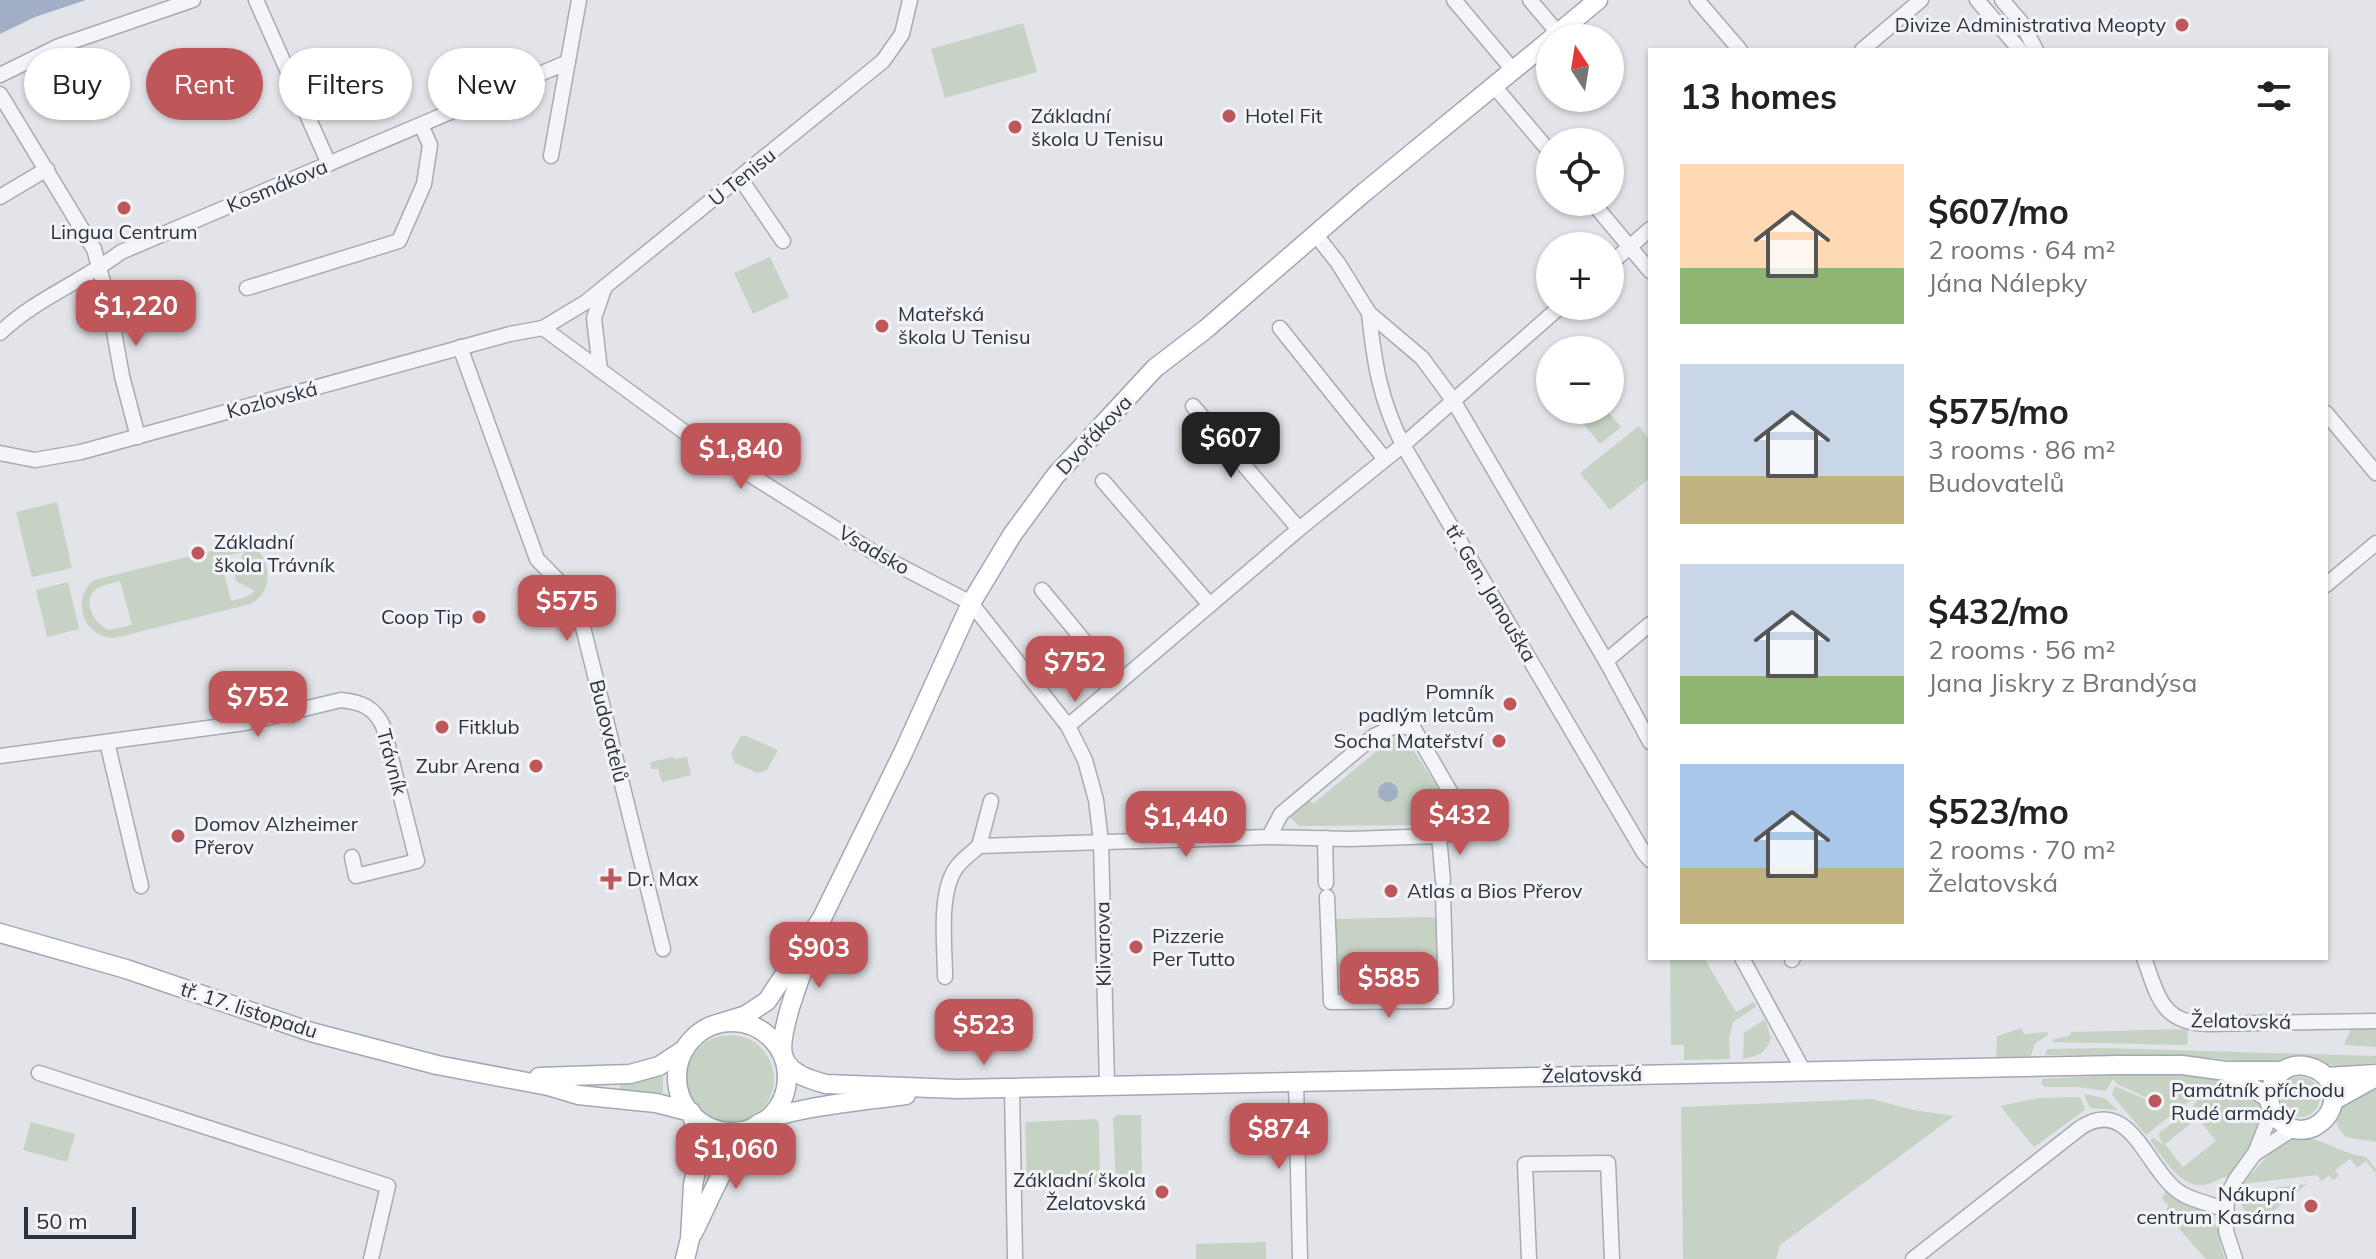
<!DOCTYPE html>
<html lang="en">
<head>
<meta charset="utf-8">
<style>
	body { margin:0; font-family:Mulish,sans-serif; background:#f2f2f2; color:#222; height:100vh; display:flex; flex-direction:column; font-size:30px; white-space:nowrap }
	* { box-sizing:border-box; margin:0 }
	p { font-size:26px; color:#767676 }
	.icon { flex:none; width:44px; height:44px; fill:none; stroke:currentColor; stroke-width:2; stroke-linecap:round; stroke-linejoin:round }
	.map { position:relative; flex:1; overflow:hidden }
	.side { position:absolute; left:1648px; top:48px; width:680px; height:912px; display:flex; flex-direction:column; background:#fff; border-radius:0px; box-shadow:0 2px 6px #0004 }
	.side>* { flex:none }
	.top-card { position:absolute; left:24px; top:48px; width:760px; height:72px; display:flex; gap:16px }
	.needle { width:52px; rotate:348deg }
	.buttons { position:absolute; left:1536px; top:24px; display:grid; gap:16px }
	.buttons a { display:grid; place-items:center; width:88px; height:88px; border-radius:50%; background:#fff; box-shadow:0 2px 6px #0004; font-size:40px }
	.scale { position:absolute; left:24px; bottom:20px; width:112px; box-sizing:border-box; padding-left:8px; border:4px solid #2c313f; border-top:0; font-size:22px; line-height:28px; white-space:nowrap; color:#2c313f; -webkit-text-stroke:6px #f2f3f6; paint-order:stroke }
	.price { position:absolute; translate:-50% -68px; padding:0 18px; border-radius:16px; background:#bf5659; color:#fff; font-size:26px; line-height:52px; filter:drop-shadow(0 2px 4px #0008) }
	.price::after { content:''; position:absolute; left:50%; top:48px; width:24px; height:18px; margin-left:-12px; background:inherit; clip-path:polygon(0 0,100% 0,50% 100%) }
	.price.active { background:#222; color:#fff }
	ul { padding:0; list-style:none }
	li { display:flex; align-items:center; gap:24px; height:200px; padding:0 32px }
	li span { display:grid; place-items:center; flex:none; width:224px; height:160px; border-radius:0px; color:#555 }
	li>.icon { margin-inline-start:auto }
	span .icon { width:96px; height:96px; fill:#fffc; stroke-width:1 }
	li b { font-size:34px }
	h2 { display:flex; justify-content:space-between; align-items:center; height:96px; padding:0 32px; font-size:34px }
	.tag { padding:0 28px; border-radius:36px; background:#fff; box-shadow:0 2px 6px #0004; font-size:28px; line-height:72px }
	.tag.active { background:#bf5659; color:#fff }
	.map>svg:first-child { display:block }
	.green { fill:#c6d2c4; fill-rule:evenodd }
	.water { fill:#a1aec4 }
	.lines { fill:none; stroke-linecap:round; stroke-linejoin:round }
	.minor-casing { stroke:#a8abb3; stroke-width:17 }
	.major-casing { stroke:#a3a7b3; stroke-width:21 }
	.minor { stroke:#f4f5f8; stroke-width:14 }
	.major { stroke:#fff; stroke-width:18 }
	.poi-dot { fill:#bf5659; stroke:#f2f3f6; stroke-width:3 }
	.labels { text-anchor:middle; stroke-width:6; stroke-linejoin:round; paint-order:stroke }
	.poi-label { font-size:20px; fill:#2c313f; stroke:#f2f3f6; text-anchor:start }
	.street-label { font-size:20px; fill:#2c313f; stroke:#f2f3f6 }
</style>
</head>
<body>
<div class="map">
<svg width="2376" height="1259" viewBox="0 0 2376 1259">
	<rect width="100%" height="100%" fill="#e2e4e9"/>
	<g class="green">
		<polygon points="1023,23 1037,72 945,98 931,49"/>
		<polygon points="770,257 789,297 753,314 734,273"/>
		<polygon points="1584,410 1607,410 1621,427 1600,444 1577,416"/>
		<polygon points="1639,426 1650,441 1650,478 1610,510 1580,473"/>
		<polygon points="57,502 72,568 32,577 16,512"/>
		<path d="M260 539 262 546 257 548C271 566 273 593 250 604L115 638C83 638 70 600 94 580ZM244 552 234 573 236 581 255 591 246 597 231 601 220 557ZM120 581 132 625 109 630C93 623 79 598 100 587 106 584 114 583 120 581Z"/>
		<polygon points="68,582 79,629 47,637 36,590"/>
		<polygon points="1397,725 1446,800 1448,814 1434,825 1299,826 1284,811 1305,794 1313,804 1384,745 1374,736"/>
		<polygon points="744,735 778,750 767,770 757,773 735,763 731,754 740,737"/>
		<polygon points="673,757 675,759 687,757 691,775 662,782 658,769 651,769 650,762"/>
		<polygon points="1436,917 1437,972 1335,974 1333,919"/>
		<polygon points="1670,958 1704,958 1736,1012 1754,1002 1756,1007 1733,1022 1729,1038 1730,1059 1684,1060 1684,1045 1671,1045"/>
		<path d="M1765 1019 1771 1039C1765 1053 1758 1056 1743 1059L1744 1033Z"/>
		<polygon points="2021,1028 2024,1034 2048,1032 2047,1036 2035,1043 2031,1056 1996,1058 1997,1036"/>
		<polygon points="2351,1028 2376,1028 2376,1047 2344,1045"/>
		<polygon points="2188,1029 2187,1045 2053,1042 2053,1039 2070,1036 2071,1032"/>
		<circle cx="730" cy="1079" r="44"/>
		<polygon points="2102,1048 2376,1056 2376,1063 2338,1067 2301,1056 2273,1064 2189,1056 2045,1055 2047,1049 2051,1049"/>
		<path d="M2113 1075C2158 1075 2207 1067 2246 1092 2254 1097 2261 1100 2261 1111 2262 1134 2241 1158 2228 1177 2219 1177 2213 1184 2204 1185 2180 1188 2163 1157 2150 1140L2154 1138 2165 1146 2160 1140 2159 1133 2187 1112 2189 1107 2192 1108 2197 1100 2189 1101 2146 1135 2112 1095 2115 1086 2149 1101 2150 1106 2154 1097 2152 1096 2150 1099 2117 1084 2113 1079 2106 1091 2079 1087H2045L2042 1085V1079ZM2198 1118 2216 1141 2183 1167 2165 1144Z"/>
		<polygon points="660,1076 663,1076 663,1093 619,1091 620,1084 638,1082"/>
		<circle cx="2300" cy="1097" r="20"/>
		<path d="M2376 1086V1142L2346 1137C2319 1109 2355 1098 2376 1086Z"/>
		<polygon points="2084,1094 2104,1098 2118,1110 2090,1108"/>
		<polygon points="2080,1097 2085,1110 2034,1147 2000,1106 2038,1098"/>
		<polygon points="1872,1099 1913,1110 1954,1116 1780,1245 1776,1259 1683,1259 1681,1107"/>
		<polygon points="1117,1115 1141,1115 1142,1172 1137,1183 1116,1184 1113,1119"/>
		<polygon points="1096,1119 1099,1124 1100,1184 1027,1186 1025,1122"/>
		<polygon points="31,1122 75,1134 67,1162 23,1150"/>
		<path d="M2295 1138C2321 1136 2340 1154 2366 1157L2376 1169V1173L2366 1161 2357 1168 2350 1159 2335 1170 2339 1176 2333 1180 2329 1175 2322 1181 2317 1175 2242 1184 2271 1152Z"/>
		<path d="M2307 1184 2257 1224C2249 1215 2236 1204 2240 1192Z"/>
		<path d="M2166 1191C2179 1206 2206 1207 2214 1222 2220 1233 2220 1247 2225 1259H2206L2166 1214 2168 1205 2162 1199Z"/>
		<polygon points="1266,1242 1266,1259 1196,1259 1196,1244"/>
	</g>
	<g class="water">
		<polygon points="0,0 86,0 35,17 0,34"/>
		<circle cx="1388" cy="792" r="10"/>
	</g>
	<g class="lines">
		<g class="minor-casing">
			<g id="minor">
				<polyline points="256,0 329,164"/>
				<polyline points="1454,0 1513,70"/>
				<polyline points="1530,0 1558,33"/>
				<polyline points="1697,0 1740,50"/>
				<polyline points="1977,0 2020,50"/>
				<polyline points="2002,0 2021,22 2036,50"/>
				<polyline points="1862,50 1921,0"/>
				<polyline points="0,75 59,46 193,0"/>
				<polyline points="1494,86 1550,152"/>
				<polyline points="0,94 94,249 109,304 122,376 138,437"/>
				<polyline points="551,156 579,0"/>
				<polyline points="740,178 783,241"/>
				<polyline points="0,197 47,169"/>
				<polyline points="1592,202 1650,271"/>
				<polyline points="1316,235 1338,263 1369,313 1422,358 1453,400 1606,661 1650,742"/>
				<polyline points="1610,264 1650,229"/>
				<polyline points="247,288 399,241 424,184 430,145 421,125"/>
				<path d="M1369 313C1374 362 1380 400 1403 445L1644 853 1650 860"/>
				<polyline points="543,328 698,442 873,552 971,603 1068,726 1085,760 1096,800 1101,841 1107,1085"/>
				<polyline points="1280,328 1384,458"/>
				<path d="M0 333C35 299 82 282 121 252L568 62"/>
				<polyline points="460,347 537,559 576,599 663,949"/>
				<polyline points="600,370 594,318 604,289"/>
				<polyline points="1193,406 1299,529"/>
				<polyline points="2326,413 2376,473"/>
				<polyline points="0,453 35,460 81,452 510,334 543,328 586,302 883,61 902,34 910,0"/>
				<polyline points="1103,481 1210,605"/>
				<polyline points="2326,585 2376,543"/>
				<polyline points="1042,590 1118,682"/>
				<polyline points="1606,661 1650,624"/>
				<polyline points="1068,726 1299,529 1403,445 1561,306"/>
				<polyline points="107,742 141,886"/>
				<path d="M0 756 245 723 341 700C361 702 374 707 383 726L417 861 356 876 352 857"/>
				<polyline points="1439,836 1443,881"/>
				<polyline points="1325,838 1326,883"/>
				<polyline points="979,846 991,801"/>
				<polyline points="1327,897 1331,1002 1446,1001 1443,895"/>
				<polyline points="1742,958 1803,1070"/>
				<path d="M2144 958C2158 996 2161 1023 2208 1024L2376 1021"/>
				<polyline points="1792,960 1793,958"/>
				<path d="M945 977C945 946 938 894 956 868 961 860 972 853 979 846L1269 837 1350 839 1439 836 1453 833 1461 827 1463 814 1414 729 1397 725 1374 736 1281 814 1269 837"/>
				<polyline points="39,1073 388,1186 371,1259"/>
				<polyline points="1296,1082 1300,1259"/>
				<polyline points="1012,1087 1015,1259"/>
				<polyline points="2256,1153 2293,1129"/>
				<polyline points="1529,1259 1525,1164 1608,1163 1612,1259"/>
				<path d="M1913 1259 2080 1128C2127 1096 2145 1162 2173 1187 2186 1200 2208 1202 2225 1210"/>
				<polyline points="2235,1259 2226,1231 2227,1196 2236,1179 2255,1153 2272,1111"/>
			</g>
		</g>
		<g class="major-casing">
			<g id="major">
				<polyline points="1552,38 1598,0"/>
				<path d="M822 918C813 946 774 1034 784 1058 790 1074 811 1080 826 1084L957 1089 2120 1065H2182L2226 1071H2282"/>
				<polyline points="0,933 126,969 311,1032 437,1065 548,1086 578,1095 656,1103 691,1112 698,1136 699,1157 693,1185 690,1239 685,1259"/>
				<circle cx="732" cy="1077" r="55"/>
				<polyline points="720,1023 746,1015 767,1001 822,918 903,753 971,603 1012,535 1056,475 1155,368 1206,329 1361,195 1550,40"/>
				<path d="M2229 1073 2269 1098C2271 1119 2291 1137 2314 1127 2321 1123 2328 1117 2331 1109 2349 1066 2274 1043 2269 1098"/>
				<polyline points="539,1077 630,1074 659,1066 685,1049"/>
				<polyline points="2326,1077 2376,1074"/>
				<polyline points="2333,1101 2376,1077"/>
				<path d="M693 1233C707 1206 732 1143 755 1126 782 1107 872 1100 906 1095"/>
			</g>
		</g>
		<use href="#minor" class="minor"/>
		<use href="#major" class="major"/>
	</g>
	<g class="poi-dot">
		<circle cx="2182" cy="25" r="8"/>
		<circle cx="1229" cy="116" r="8"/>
		<circle cx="1015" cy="127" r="8"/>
		<circle cx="124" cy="208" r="8"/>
		<circle cx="882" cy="326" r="8"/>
		<circle cx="198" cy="553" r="8"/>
		<circle cx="479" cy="617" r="8"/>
		<circle cx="1510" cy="704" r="8"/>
		<circle cx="442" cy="727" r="8"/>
		<circle cx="1499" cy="741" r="8"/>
		<circle cx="536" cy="766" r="8"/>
		<circle cx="178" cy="836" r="8"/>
		<path d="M607 867h8v8h8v8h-8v8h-8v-8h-8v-8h8z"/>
		<circle cx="1391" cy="891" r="8"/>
		<circle cx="1136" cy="947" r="8"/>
		<circle cx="2155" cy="1101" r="8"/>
		<circle cx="1162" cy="1192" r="8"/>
		<circle cx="2311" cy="1206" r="8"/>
	</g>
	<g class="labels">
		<g class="poi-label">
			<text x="2166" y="32" text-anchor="end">Divize Administrativa Meopty</text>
			<text x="1031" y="123">Základní<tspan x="1031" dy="23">škola U Tenisu</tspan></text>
			<text x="1245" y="123">Hotel Fit</text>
			<text x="124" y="239" text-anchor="middle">Lingua Centrum</text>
			<text x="898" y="321">Mateřská<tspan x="898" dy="23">škola U Tenisu</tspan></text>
			<text x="214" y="549">Základní<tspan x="214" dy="23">škola Trávník</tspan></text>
			<text x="463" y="624" text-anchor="end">Coop Tip</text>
			<text x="1494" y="699" text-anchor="end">Pomník<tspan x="1494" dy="23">padlým letcům</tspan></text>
			<text x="458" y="734">Fitklub</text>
			<text x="1483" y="748" text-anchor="end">Socha Mateřství</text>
			<text x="520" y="773" text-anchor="end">Zubr Arena</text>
			<text x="194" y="831">Domov Alzheimer<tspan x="194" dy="23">Přerov</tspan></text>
			<text x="627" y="886">Dr. Max</text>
			<text x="1407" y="898">Atlas a Bios Přerov</text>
			<text x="1152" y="943">Pizzerie<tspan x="1152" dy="23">Per Tutto</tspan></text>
			<text x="2171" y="1097">Památník příchodu<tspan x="2171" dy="23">Rudé armády</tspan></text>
			<text x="1146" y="1187" text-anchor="end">Základní škola<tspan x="1146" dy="23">Želatovská</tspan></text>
			<text x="2295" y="1201" text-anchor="end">Nákupní<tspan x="2295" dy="23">centrum Kasárna</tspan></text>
		</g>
		<g class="street-label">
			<text transform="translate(742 177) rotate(-39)" y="7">U Tenisu</text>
			<text transform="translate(277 186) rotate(-23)" y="7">Kosmákova</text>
			<text transform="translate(272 400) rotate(-15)" y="7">Kozlovská</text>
			<text transform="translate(1094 435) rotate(-47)" y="7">Dvořákova</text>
			<text transform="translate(874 550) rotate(30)" y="7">Vsadsko</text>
			<text transform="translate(1491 593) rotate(59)" y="7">tř. Gen. Janouška</text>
			<text transform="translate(609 731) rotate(76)" y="7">Budovatelů</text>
			<text transform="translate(392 762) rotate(75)" y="7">Trávník</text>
			<text transform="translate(1103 944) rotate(-91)" y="7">Klivarova</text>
			<text transform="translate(249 1010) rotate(18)" y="7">tř. 17. listopadu</text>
			<text transform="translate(2241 1021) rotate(1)" y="7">Želatovská</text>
			<text transform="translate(1592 1075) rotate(-1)" y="7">Želatovská</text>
		</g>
	</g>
</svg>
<div class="buttons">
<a><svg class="needle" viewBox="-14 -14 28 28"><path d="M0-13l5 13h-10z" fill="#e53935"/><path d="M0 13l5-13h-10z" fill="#767676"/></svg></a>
<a><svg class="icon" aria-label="locate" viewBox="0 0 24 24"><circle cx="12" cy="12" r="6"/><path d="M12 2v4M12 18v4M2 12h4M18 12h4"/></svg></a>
<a>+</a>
<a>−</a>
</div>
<div class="scale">50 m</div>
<b class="price" style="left:136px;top:348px">$1,220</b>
<b class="price active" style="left:1231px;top:480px">$607</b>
<b class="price" style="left:741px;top:491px">$1,840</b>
<b class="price" style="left:567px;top:643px">$575</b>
<b class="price" style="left:1075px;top:704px">$752</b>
<b class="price" style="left:258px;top:739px">$752</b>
<b class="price" style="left:1460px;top:857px">$432</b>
<b class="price" style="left:1186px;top:859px">$1,440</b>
<b class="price" style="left:819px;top:990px">$903</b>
<b class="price" style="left:1389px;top:1020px">$585</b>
<b class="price" style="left:984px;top:1067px">$523</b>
<b class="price" style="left:1279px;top:1171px">$874</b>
<b class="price" style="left:736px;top:1191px">$1,060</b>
<div class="top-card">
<a class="tag">Buy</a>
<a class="tag active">Rent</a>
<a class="tag">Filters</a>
<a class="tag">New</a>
</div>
<section class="side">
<h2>13 homes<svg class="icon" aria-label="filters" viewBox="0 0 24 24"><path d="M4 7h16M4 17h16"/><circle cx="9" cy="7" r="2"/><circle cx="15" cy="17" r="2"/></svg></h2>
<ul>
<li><span style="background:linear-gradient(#ffd9b3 65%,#8fb573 0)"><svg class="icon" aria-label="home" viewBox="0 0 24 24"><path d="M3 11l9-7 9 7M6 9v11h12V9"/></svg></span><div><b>$607/mo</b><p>2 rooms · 64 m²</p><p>Jána Nálepky</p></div></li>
<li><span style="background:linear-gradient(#c9d6e8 70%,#c2b280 0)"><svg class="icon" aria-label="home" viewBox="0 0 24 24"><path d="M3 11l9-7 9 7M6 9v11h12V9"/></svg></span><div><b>$575/mo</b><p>3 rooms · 86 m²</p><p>Budovatelů</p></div></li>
<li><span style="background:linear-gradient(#c9d6e8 70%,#8fb573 0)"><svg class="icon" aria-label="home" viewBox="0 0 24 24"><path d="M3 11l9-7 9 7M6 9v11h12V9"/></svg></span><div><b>$432/mo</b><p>2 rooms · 56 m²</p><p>Jana Jiskry z Brandýsa</p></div></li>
<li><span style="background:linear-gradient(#a9c7e8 65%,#c2b280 0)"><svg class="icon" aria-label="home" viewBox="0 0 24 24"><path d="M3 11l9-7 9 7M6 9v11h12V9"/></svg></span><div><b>$523/mo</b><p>2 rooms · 70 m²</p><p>Želatovská</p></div></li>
</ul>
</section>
</div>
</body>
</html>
